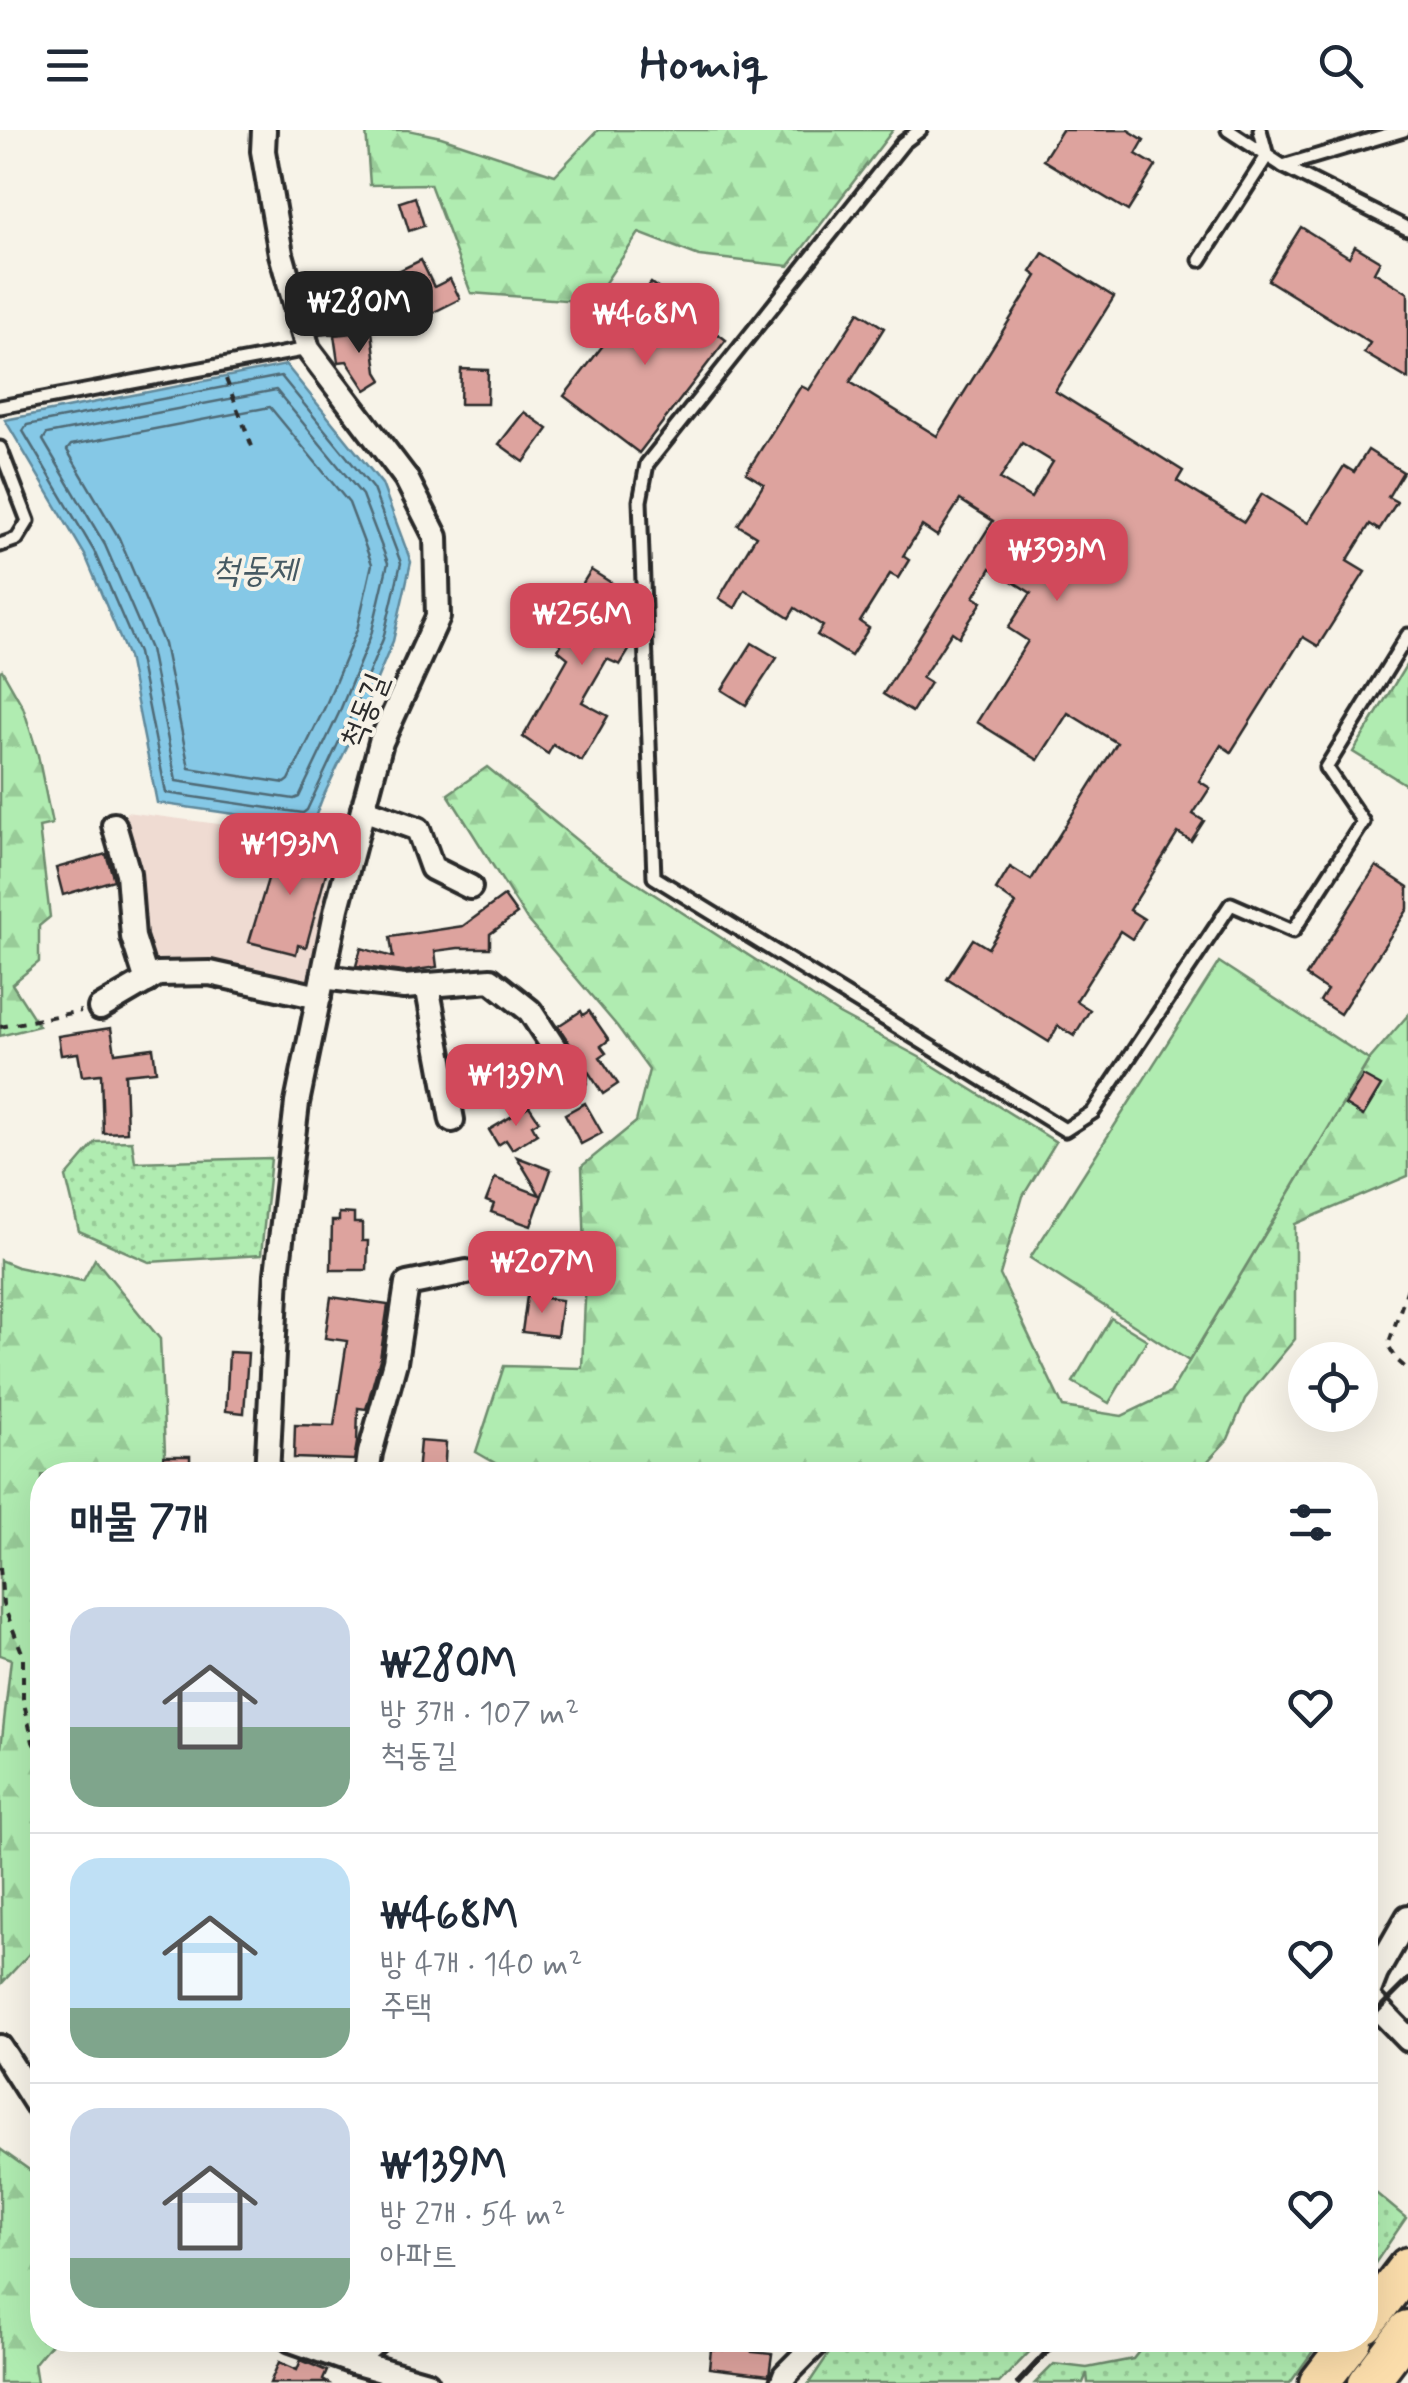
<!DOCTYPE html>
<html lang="ko">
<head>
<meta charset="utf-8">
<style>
	body { margin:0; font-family:Mynerve,"Poor Story",sans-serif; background:#f6f6f7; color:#1f2937; height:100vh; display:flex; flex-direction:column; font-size:38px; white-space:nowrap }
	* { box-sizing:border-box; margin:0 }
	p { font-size:32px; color:#747a83 }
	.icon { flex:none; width:55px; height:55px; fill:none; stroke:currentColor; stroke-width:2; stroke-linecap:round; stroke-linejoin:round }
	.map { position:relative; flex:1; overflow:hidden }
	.panel { position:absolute; left:30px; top:1332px; width:1348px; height:890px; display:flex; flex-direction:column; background:#fff; border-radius:40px; box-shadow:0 10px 40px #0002 }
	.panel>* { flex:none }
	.tools { position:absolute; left:1288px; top:1212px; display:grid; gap:20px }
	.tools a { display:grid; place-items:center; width:90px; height:90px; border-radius:50%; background:#fff; box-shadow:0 10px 40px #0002; font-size:50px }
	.price { position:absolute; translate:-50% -85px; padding:0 22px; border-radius:20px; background:#d1495b; color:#fff; font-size:32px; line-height:65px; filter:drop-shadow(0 2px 5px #0008) }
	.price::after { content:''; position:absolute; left:50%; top:60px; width:30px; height:22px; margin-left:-15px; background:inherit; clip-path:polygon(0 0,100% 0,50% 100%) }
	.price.current { background:#222; color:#fff }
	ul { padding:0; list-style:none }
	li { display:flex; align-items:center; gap:30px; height:250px; padding:0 40px }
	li+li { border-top:2px solid #e0e1e3 }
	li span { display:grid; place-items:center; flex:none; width:280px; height:200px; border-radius:30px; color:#555 }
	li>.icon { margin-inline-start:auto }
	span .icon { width:120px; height:120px; fill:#fffc; stroke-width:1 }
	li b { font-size:42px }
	h2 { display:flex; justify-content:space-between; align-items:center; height:120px; padding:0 40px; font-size:42px }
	header { display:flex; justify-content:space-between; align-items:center; height:130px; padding:0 40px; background:#fff; font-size:45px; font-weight:700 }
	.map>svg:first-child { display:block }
	.built { fill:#efdbd2 }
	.green { fill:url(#green-dots); stroke:#6e8c6e; stroke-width:2.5 }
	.forest { fill:url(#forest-firs); stroke:#6e8c6e; stroke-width:2.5 }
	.pitch { fill:#b0ecb1; stroke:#6e8c6e; stroke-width:2.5 }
	.water { fill:#85c8e6; stroke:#61899b; stroke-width:2.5 }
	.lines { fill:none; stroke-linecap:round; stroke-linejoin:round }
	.shore { stroke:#4f6a76; stroke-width:2.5 }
	.building { fill:#dda39e; stroke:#2b2b2b; stroke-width:2.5; fill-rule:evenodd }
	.service-casing { stroke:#2b2b2b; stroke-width:19 }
	.minor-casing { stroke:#2b2b2b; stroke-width:30 }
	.trunk-casing { stroke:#2b2b2b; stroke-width:45 }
	.path { stroke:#2b2b2b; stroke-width:4; stroke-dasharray:8 8; stroke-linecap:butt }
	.service { stroke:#f7f3e8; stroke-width:11 }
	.minor { stroke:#f7f3e8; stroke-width:22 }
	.trunk { stroke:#fbddab; stroke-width:38 }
	.rail { stroke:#2b2b2b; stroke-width:6 }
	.labels { text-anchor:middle; stroke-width:8; stroke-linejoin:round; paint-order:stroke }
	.street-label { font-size:32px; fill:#2b2b2b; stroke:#f7f3e8 }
	.water-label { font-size:35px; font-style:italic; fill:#465a63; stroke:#f7f3e8 }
</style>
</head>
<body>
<header><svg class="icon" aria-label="menu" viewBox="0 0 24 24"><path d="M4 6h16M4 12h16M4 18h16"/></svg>Homiq<svg class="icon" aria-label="search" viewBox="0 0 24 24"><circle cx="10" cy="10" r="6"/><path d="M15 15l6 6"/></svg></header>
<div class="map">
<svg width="1408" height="2253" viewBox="0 0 1408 2253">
	<defs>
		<pattern id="green-dots" width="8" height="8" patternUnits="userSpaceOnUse" patternTransform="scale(2.5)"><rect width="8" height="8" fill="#b0ecb1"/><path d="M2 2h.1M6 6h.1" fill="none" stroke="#98cb98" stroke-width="1.8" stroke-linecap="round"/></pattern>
		<pattern id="forest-firs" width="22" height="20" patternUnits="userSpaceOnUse" patternTransform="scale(2.5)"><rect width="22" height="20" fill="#b0ecb1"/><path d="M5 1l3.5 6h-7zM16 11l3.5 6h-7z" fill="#98cb98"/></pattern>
	</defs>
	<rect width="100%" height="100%" fill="#f7f3e8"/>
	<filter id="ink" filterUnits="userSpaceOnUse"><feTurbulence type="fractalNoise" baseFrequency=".01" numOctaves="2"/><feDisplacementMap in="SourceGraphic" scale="20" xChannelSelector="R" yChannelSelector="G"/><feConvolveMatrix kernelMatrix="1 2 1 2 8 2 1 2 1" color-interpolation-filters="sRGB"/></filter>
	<g filter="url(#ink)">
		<polygon class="built" points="126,682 335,709 308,857 151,840 139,806"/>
		<g class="green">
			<polygon points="132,1011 135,1032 271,1028 261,1125 149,1132 79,1101 66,1047 96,1012"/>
			<polygon points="1365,2054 1406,2088 1365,2148"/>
			<polygon points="838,2210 1041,2210 999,2253 809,2253"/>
			<polygon points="1148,2210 1321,2210 1290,2253 1088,2253 1087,2243 1083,2253 1035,2253 1054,2234 1087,2238 1133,2229"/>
		</g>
		<g class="forest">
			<polygon points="366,0 408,0 441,7 555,45 598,0 893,0 789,136 699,126 639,103 592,172 471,163 430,54 370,55"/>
			<polygon points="1408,532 1408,656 1353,622"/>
			<polygon points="2,540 23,577 38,625 52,694 39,697 50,787 39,796 39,832 12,854 39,896 0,906 0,541"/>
			<polygon points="487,637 601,730 839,884 921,928 1056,1012 1023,1066 1000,1145 1063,1277 1122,1286 1170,1263 1369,930 1408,885 1408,1046 1295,1094 1295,1209 1245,1269 1228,1309 1195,1345 516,1345 476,1322 504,1236 582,1238 586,1147 582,1036 636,992 649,940 617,896 527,790 448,664"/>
			<polygon points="95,1129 160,1209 166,1345 42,1345 42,1810 2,1853 0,1627 11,1529 0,1525 0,1130 17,1137 83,1151"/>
			<polygon points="0,2019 42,2049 42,2210 54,2210 34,2234 37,2253 0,2253"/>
		</g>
		<g class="pitch">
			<polygon points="1219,832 1369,930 1189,1231 1030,1128"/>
			<polygon points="1111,1188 1147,1210 1109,1273 1073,1252"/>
		</g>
		<polygon class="water" points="286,235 382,354 411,432 393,511 359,592 322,669 312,695 157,673 128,527 85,425 5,290"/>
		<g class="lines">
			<g class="shore">
				<polygon points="281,246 373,359 401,433 383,509 350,588 307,680 303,683 166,663 138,523 94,421 23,301 27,295"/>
				<polygon points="276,260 362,365 388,433 371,505 339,583 299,667 294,669 176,651 150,519 105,415 43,310 47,304"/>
				<polygon points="270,277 349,373 372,434 357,500 325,577 289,650 285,653 189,638 164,514 119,408 67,320 71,315"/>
			</g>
		</g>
		<g class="building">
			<polygon points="1062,0 1128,0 1144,10 1136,24 1156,36 1128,81 1043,30"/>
			<polygon points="415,67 424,96 409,101 400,72"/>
			<polygon points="1301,97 1349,127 1355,116 1380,131 1374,142 1408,163 1408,249 1364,223 1370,213 1268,150"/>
			<path d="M1043 123 1114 167 1055 261 1183 341 1177 351 1244 392 1262 364 1308 393 1344 336 1354 342 1368 320 1403 342 1388 367 1397 372 1379 400 1370 394 1347 431 1365 442 1318 516 1303 507 1231 622 1221 615 1199 651 1210 658 1193 684 1204 691 1191 711 1178 703 1130 780 1144 789 1132 809 1120 801 1076 871 1090 880 1074 906 1058 896 1049 912 947 849 973 809 988 818 1016 774 996 760 1010 737 1031 750 1117 613 1068 583 1038 630 977 592 1028 511 1008 498 1031 463 991 438 974 467 982 472 959 507 952 502 922 548 930 553 912 582 883 564 993 391 960 370 937 406 922 396 903 426 909 430 898 448 890 444 860 492 869 498 851 526 817 505 823 496 795 478 789 488 745 460 735 478 719 468 756 406 738 395 764 354 746 343 801 256 809 260 859 182 884 198 850 252 937 306 1037 146 1031 142ZM1022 313 1053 332 1031 368 1000 349Z"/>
			<polygon points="421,130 434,157 450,149 460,169 424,187 414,166 407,169 394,143"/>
			<polygon points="364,146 369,183 324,187 319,149 338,147 339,150"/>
			<polygon points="651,153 726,210 639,323 564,266"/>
			<polygon points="372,201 377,242 382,250 366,260 347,231 338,232 334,205"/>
			<polygon points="461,239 488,240 487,274 460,274"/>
			<polygon points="524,282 548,299 524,332 499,314"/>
			<polygon points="591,440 618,457 613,469 628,481 631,493 626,503 636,509 620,535 607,529 582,572 608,586 582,631 553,615 548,624 523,607 568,528 558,520 561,515 551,504"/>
			<polygon points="752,513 777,528 746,575 722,560"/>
			<polygon points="280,709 321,720 318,729 329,732 306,817 298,815 296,824 249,812"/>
			<polygon points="106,724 114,750 63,765 56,738"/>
			<polygon points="1376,736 1408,757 1408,779 1340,884 1320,871 1327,860 1306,846"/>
			<polygon points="504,766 517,784 490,804 490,818 458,818 435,821 437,837 403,842 356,836 361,818 393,827 390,807 463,796"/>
			<polygon points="581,881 583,885 589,881 609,910 601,916 606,923 600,927 618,954 603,964 558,896"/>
			<polygon points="111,898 115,923 153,918 156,941 125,944 127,1002 103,1003 101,944 82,946 78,923 61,925 58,906"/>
			<polygon points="1363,946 1381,956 1363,986 1345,975"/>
			<polygon points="585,973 602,1003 581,1014 565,984"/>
			<polygon points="529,976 539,991 532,995 537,1004 512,1019 506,1010 498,1015 489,1000"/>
			<polygon points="517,1027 551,1040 531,1096 491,1082 494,1074 486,1071 495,1048 540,1065"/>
			<polygon points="339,1083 354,1084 354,1093 362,1093 362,1111 368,1111 367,1140 331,1140 332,1091 339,1091"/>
			<polygon points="527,1166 562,1170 557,1206 522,1202"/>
			<polygon points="331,1167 388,1175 380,1229 366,1279 358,1278 357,1313 354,1330 294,1328 295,1295 334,1296 347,1211 325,1208"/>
			<polygon points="229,1222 248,1223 244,1283 226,1281"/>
			<polygon points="420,1311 446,1313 444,1345 417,1345"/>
			<rect x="164" y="1326" width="26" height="19"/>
			<polygon points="724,2211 753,2214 752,2222 772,2224 769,2245 709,2238 711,2219 723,2220"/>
			<polygon points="301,2230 327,2241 323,2250 328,2253 270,2253 279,2232 297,2240"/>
		</g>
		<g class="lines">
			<g class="service-casing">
				<g id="service">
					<polyline points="920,0 903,13 647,334 640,371 654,747 1065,1000 1093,982 1231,774 1293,801 1363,692 1326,638 1408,505"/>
					<polyline points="1228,0 1283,36 1404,0"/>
					<polyline points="1283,36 1408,99"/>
					<polyline points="1200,130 1267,26 1260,0"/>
					<polyline points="302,198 371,192"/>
					<polyline points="0,277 308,219"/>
					<polyline points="0,318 28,391 17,409 0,415"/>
				</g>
			</g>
			<g class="minor-casing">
				<g id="minor">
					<polyline points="264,0 263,21 281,124 308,219 406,348 436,407 438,487 381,612 337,778 297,973 277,1144 267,1345"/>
					<polyline points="363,679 418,699 432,738 470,757"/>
					<polyline points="114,695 128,743 133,807 147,851"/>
					<polyline points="323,847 404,857 491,850 530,881 574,948"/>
					<polyline points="427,855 452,990"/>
					<polyline points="100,878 158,844 210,843 319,867"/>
					<polyline points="367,1345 370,1323 395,1232 407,1154 467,1142"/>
					<polyline points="1368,1868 1408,1909"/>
					<polyline points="1365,1871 1376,1843 1408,1787"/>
					<polyline points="0,1917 42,1983"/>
					<polyline points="291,2210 353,2232 377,2210"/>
					<polyline points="322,2210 353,2232 427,2253"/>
					<polyline points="782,2253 785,2245 820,2210"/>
				</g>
			</g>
			<g class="trunk-casing">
				<g id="trunk">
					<polyline points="1365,2193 1408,2137"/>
					<polyline points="1319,2253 1352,2210"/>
					<polyline points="1368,2253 1408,2200"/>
				</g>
			</g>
			<g class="path">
				<polyline points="226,249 253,319"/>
				<polyline points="0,897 81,881"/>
				<polyline points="1408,1158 1388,1215 1397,1230 1408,1240"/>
				<polyline points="0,1437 3,1474 23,1525 23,1569 33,1612 42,1628"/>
			</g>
			<use href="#service" class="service"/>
			<use href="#minor" class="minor"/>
			<use href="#trunk" class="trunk"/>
			<g class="rail">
				<polyline points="1365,1893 1408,1850"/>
				<polyline points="1018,2253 1058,2210"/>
			</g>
		</g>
	</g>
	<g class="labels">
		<g class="street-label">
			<text transform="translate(363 580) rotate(-68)" y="11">척동길</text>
		</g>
		<g class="water-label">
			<text x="254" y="451">척동제</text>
		</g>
	</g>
</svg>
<div class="tools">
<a><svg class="icon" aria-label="locate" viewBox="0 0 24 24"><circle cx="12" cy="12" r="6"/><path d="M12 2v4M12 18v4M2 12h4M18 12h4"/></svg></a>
</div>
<b class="price current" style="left:359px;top:226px">₩280M</b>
<b class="price" style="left:645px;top:238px">₩468M</b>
<b class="price" style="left:1057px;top:474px">₩393M</b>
<b class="price" style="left:582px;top:538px">₩256M</b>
<b class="price" style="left:290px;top:768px">₩193M</b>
<b class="price" style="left:516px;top:999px">₩139M</b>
<b class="price" style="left:542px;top:1186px">₩207M</b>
<section class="panel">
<h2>매물 7개<svg class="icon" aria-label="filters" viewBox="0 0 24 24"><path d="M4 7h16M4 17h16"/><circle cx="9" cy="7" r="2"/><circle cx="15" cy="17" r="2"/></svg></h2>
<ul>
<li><span style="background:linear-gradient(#c9d6e8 60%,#7fa58c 0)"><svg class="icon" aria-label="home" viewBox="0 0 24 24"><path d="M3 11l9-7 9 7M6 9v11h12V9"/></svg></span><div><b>₩280M</b><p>방 3개 · 107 m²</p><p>척동길</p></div><svg class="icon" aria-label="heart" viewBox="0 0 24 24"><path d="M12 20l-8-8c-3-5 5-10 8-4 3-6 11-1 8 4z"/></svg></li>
<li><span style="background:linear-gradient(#bfe0f5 75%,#7fa58c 0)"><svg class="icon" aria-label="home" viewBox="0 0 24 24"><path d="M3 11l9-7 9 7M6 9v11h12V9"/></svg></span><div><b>₩468M</b><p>방 4개 · 140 m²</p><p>주택</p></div><svg class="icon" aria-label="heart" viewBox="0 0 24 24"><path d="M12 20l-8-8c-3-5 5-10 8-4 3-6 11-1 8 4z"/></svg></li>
<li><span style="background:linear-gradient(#c9d6e8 75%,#7fa58c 0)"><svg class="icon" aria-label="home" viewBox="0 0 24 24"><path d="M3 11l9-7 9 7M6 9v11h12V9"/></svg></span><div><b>₩139M</b><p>방 2개 · 54 m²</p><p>아파트</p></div><svg class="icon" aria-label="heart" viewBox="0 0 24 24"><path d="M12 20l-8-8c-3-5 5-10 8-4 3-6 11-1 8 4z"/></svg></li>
</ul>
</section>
</div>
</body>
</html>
